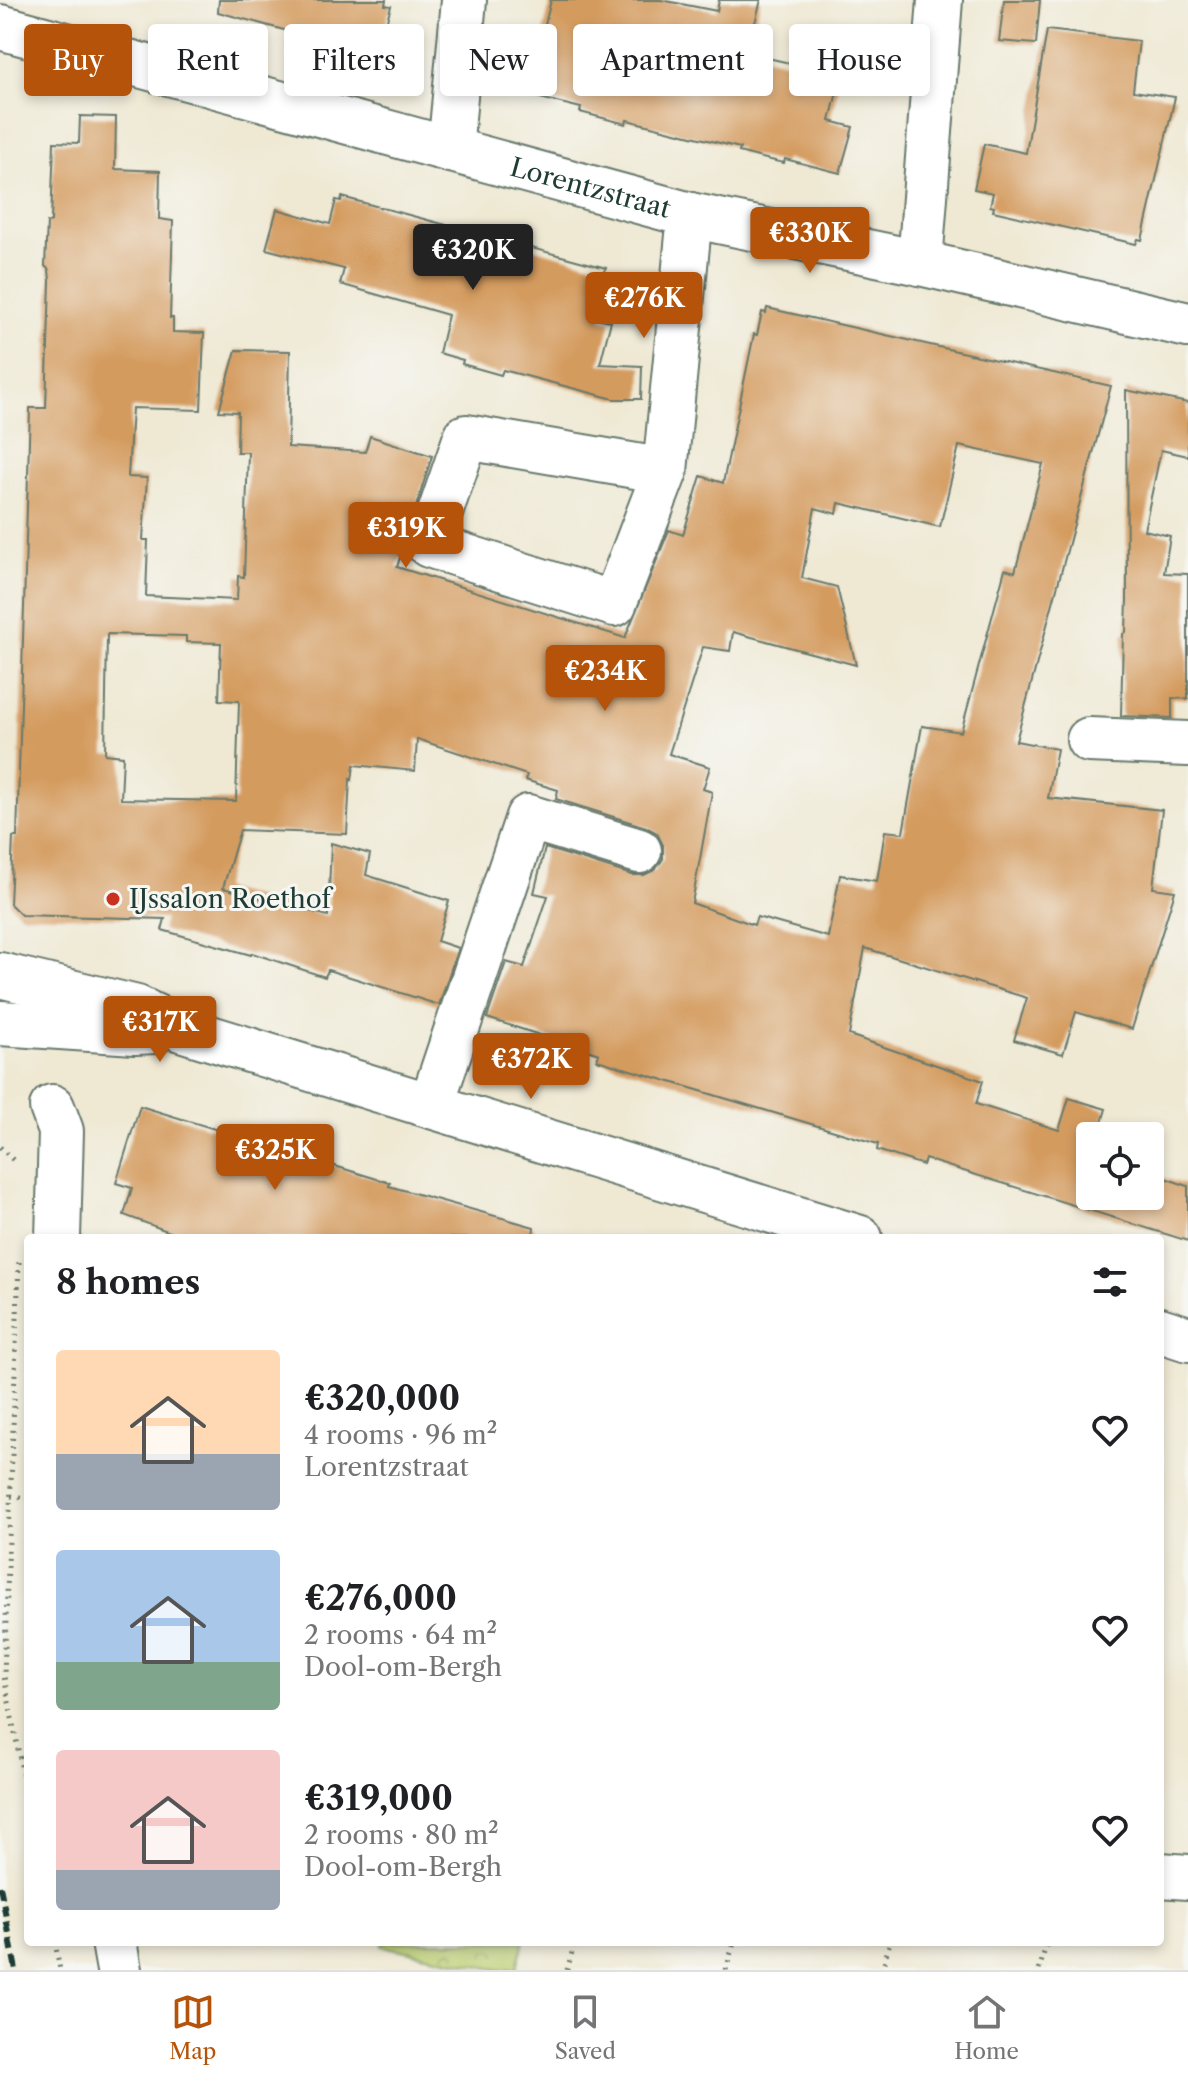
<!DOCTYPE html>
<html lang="en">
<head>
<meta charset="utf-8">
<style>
	body { margin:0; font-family:"Libre Caslon Text",serif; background:#f6f6f6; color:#202124; height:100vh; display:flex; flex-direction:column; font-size:30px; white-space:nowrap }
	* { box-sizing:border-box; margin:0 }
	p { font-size:26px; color:#757577 }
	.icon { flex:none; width:44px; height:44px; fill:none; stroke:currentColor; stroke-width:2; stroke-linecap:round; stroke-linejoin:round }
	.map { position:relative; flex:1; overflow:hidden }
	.sheet { position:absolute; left:24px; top:1234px; width:1140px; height:712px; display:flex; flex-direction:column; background:#fff; border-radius:8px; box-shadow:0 4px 12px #0003 }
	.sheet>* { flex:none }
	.guide { position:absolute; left:24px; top:24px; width:1140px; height:72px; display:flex; gap:16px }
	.fabs { position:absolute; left:1076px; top:1122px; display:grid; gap:16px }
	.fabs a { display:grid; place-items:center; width:88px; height:88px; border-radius:8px; background:#fff; box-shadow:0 4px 12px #0003; font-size:40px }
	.price { position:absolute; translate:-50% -68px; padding:0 18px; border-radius:8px; background:#b45309; color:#fff; font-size:26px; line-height:52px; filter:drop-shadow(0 2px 4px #0008) }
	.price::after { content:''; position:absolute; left:50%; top:48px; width:24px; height:18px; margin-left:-12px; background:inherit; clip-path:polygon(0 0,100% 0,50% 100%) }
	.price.current { background:#222; color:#fff }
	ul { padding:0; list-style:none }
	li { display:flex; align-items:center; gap:24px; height:200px; padding:0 32px }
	li span { display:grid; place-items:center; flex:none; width:224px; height:160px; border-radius:8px; color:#555 }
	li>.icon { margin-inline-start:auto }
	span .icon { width:96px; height:96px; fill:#fffc; stroke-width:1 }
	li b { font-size:34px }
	h2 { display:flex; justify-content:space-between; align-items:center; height:96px; padding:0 32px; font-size:34px }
	.chip { padding:0 28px; border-radius:8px; background:#fff; box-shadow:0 4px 12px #0003; font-size:28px; line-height:72px }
	.chip.current { background:#b45309; color:#fff }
	.dock { display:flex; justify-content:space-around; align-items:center; height:112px; border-top:2px solid #e0e0e0; background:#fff; font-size:22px; color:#757577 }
	.dock a { display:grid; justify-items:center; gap:4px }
	.dock .current { color:#b45309 }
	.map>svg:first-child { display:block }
	.park { fill:url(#park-crowns); stroke:#6d8652; stroke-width:2 }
	.building { fill:#d49b5f; fill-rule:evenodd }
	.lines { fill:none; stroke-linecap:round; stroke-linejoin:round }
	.minor-casing { stroke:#68796c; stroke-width:48 }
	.path { stroke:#68796c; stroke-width:5; stroke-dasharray:2 6; stroke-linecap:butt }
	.minor { stroke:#fff; stroke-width:44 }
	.rail { stroke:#1f3d34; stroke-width:6; stroke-dasharray:12 6; stroke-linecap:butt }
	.poi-dot { fill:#c8321e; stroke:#f6f6f2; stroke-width:3 }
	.labels { text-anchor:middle; stroke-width:6; stroke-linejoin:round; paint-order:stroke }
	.street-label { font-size:26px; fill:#1f3d34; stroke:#f6f6f2 }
	.poi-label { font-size:26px; fill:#1f3d34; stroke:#f6f6f2; text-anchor:start }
</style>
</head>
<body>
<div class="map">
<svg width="1188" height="1970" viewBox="0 0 1188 1970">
	<defs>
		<pattern id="park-crowns" width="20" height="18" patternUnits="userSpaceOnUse" patternTransform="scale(2)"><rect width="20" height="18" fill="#bbce71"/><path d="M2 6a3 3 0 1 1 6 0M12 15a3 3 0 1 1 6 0" fill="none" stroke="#97a85e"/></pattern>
	</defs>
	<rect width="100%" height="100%" fill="#f6f6f2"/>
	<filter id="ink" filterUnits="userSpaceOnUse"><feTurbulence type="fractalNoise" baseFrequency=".0125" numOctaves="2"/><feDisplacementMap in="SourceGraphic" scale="16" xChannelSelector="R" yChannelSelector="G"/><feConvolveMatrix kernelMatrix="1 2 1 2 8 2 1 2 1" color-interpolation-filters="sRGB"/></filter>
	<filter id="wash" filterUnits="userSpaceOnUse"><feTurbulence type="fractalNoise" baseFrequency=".006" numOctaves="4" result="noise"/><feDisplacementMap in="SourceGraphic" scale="32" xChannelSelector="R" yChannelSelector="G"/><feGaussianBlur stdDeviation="1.8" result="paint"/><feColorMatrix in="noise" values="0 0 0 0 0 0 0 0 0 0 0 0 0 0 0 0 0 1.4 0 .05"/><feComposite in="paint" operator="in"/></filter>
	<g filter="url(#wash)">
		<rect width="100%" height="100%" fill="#efe9d4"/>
		<polygon class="park" points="383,1942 524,1942 516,1970 500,1970 382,1946"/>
		<g id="blocks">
			<g class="building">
				<polygon points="219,0 386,0 385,5 391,6 378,51 373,50 372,54 218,12"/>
				<polygon points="551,0 661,0 717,11 719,0 761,0 747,53 841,75 830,121 853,127 840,173 785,159 784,163 762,158 739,152 740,148 627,120 626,124 580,112 581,108 528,95"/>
				<polygon points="1004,0 1040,0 1036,44 999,41"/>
				<polygon points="1047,30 1139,41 1133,91 1175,97 1142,240 1138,239 1136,244 993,211 994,207 990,206 993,193 974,189 984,144 1026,153"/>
				<path d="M80 116 116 117 115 169 160 171 159 219 173 221 170 318H173V332L204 333 201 410 132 408 128 477 147 478 143 540H148L146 596 237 600 238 576 244 577 248 452H237L238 412 219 411 236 350 290 351 288 447 365 452 370 436 432 456 397 567 625 638 669 530 683 535 701 476 723 483 754 334 757 335 762 312 766 313 767 308 1111 386 1016 741 1057 749 1048 798 1162 810 1153 888 1175 891 1132 1029 1076 1012 1063 1054 1014 1040 1027 998 865 948 849 1035 983 1081 976 1104 1059 1130 1069 1098 1106 1109 1098 1136H1090V1196H1150V1173L1188 1186V1241L925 1159 923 1165 877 1150 878 1144 597 1060 599 1054 487 1018 506 962 524 967 548 896 534 893 545 848 632 875H644L655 870 663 859V845L657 833 646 827 556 799 558 790 525 780 527 775 417 739 415 771 354 765 352 780 350 779 347 834 240 830 223 888 328 916 331 843 370 854 366 875 449 901 437 941 458 948 439 1005 328 970 325 977 252 953 251 955 162 930 165 919 21 915 10 904 13 837H17L30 408H46L50 281 49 270 45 266 47 223 51 221 54 142 79 143ZM959 446 1043 464 1015 572 1005 569 961 732 922 726 903 833 885 831 877 881 840 875 828 937 757 917 754 925 692 903 712 792 703 789 710 767 669 754 703 647 730 651 733 632 856 665 837 587 802 578 815 508 837 514 839 503 940 527ZM107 634 186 636V642L221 643 219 700 239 701 236 801 121 799 123 756 105 754Z"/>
				<polygon points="342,197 606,268 604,273 608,273 602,297 607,298 601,319 611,321 600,364 642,366 641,399 614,399 503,370 501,375 462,364 463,360 439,353 448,315 340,284 344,269 266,249 277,209 330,224 336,200 341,201"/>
				<polygon points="1126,390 1188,403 1188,456 1161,450 1144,530 1170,536 1164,573 1188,574 1188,699 1172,698 1172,718 1121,716 1123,634 1126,632 1127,600"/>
				<polygon points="140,1106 390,1183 389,1186 534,1227 533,1238 186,1238 124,1215 132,1188 116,1183"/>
			</g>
		</g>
	</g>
	<g filter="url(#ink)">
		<use href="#blocks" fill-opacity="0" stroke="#68796c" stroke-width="2"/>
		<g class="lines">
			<g class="minor-casing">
				<g id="minor">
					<path id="s1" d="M0 27 690 215 920 263 1188 325"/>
					<polyline points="450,150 464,0"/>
					<polyline points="920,263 940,0"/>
					<polyline points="665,471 466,437 429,545 614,604 665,471 690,215"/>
					<polyline points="1089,740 1188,744"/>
					<polyline points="0,975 137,1008 181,1029 860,1238"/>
					<polyline points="0,1023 135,1032 155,1031"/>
					<polyline points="431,1106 528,817 639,851"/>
					<polyline points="52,1107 61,1131 58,1238"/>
					<polyline points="1160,1330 1188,1339"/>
					<polyline points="1160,1875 1188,1877"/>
					<polyline points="114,1942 119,1970"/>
				</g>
			</g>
			<g class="path">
				<polyline points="0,1147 14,1161"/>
				<polyline points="19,1262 4,1676 28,1802"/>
				<polyline points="11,1496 28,1498"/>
				<polyline points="55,1942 60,1970"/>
				<polyline points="567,1970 575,1942"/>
				<polyline points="726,1970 734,1942"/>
				<polyline points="882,1970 890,1942"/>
				<polyline points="1039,1970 1047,1942"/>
			</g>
			<use href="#minor" class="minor"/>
			<polyline class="rail" points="0,1886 16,1970"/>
		</g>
	</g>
	<circle class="poi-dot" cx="113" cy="899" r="8"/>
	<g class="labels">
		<g class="street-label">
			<text dy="9" stroke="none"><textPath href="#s1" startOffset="612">Lorentzstraat</textPath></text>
		</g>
		<g class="poi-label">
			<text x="129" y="908">IJssalon Roethof</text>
		</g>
	</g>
</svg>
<div class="fabs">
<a><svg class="icon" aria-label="locate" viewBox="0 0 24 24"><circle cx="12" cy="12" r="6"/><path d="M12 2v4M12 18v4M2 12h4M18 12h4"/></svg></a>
</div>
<b class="price" style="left:810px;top:275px">€330K</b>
<b class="price current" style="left:473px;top:292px">€320K</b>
<b class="price" style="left:644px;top:340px">€276K</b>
<b class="price" style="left:406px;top:570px">€319K</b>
<b class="price" style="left:605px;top:713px">€234K</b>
<b class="price" style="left:160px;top:1064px">€317K</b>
<b class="price" style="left:531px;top:1101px">€372K</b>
<b class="price" style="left:275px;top:1192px">€325K</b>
<div class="guide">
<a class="chip current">Buy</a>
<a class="chip">Rent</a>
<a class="chip">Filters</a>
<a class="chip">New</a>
<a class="chip">Apartment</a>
<a class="chip">House</a>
</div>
<section class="sheet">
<h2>8 homes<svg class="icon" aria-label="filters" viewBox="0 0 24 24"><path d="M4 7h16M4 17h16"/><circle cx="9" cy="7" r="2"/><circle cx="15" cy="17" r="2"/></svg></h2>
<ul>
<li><span style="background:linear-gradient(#ffd9b3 65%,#9aa5b1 0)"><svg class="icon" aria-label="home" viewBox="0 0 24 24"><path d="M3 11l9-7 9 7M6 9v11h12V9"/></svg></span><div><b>€320,000</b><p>4 rooms · 96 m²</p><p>Lorentzstraat</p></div><svg class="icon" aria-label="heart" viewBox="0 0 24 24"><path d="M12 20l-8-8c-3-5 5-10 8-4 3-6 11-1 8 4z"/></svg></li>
<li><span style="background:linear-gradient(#a9c7e8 70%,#7fa58c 0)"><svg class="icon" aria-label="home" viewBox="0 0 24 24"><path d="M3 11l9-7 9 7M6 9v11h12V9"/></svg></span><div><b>€276,000</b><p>2 rooms · 64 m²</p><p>Dool-om-Bergh</p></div><svg class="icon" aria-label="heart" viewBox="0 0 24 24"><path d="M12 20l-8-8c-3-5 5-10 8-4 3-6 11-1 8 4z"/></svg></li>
<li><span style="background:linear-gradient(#f6c9c9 75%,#9aa5b1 0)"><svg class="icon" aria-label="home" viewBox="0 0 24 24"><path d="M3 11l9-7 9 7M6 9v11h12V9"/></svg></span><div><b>€319,000</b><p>2 rooms · 80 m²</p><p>Dool-om-Bergh</p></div><svg class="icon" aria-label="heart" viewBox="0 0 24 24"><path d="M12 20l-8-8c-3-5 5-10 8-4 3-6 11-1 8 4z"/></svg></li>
</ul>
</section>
</div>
<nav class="dock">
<a class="current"><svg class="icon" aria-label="map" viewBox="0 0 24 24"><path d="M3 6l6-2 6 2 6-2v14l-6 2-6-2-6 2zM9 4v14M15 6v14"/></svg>Map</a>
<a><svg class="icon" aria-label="saved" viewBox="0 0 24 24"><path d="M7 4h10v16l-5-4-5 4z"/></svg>Saved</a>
<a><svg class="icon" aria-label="home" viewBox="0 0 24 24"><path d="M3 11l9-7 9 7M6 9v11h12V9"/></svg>Home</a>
</nav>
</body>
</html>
